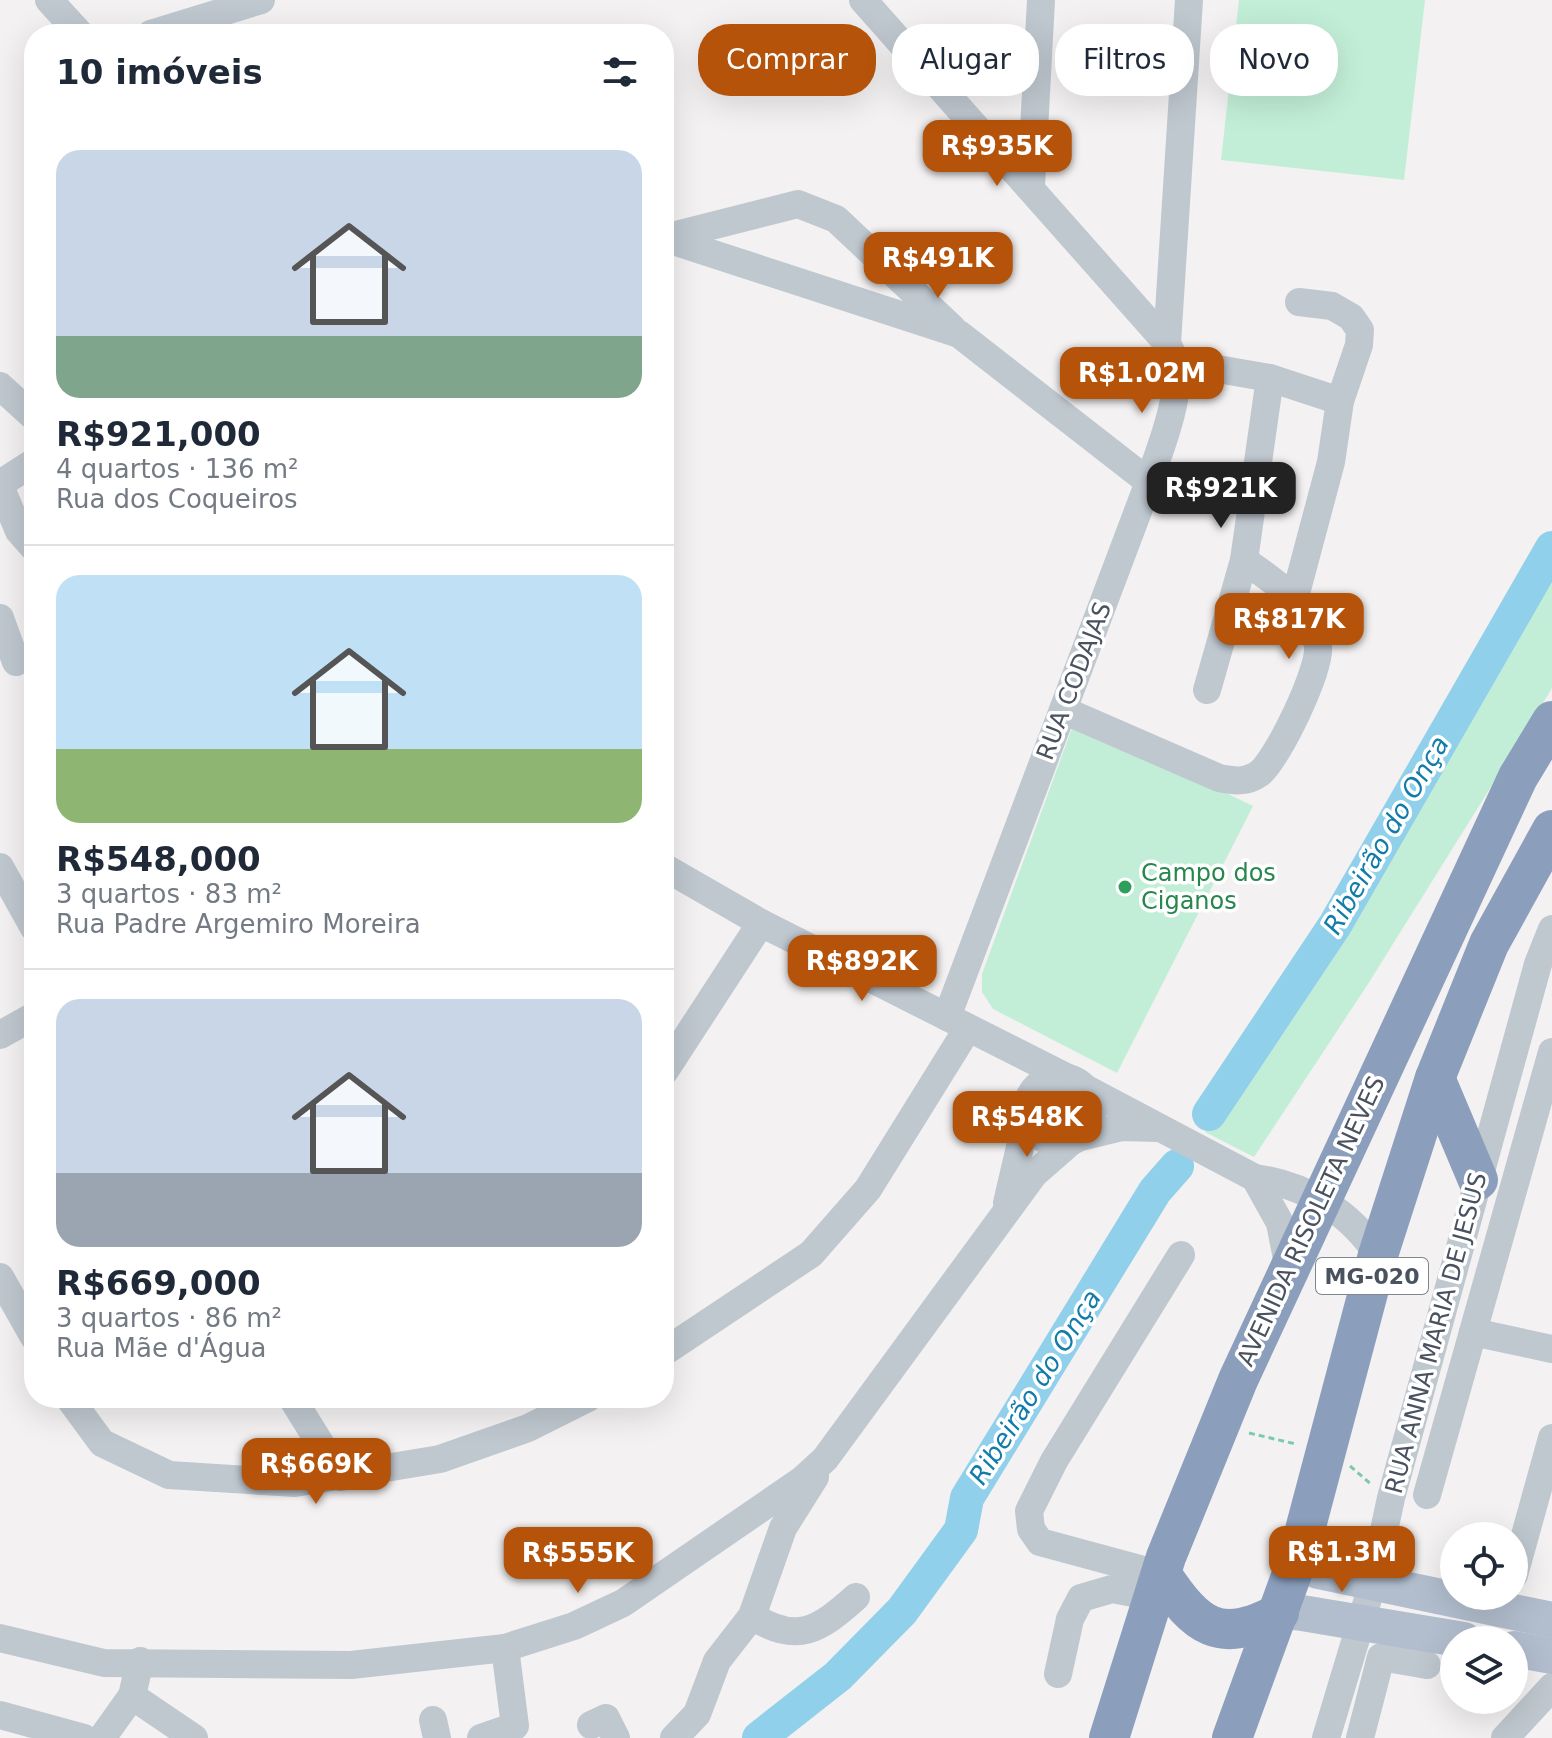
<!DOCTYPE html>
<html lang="pt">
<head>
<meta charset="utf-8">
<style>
	body { margin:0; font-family:"DejaVu Sans",sans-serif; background:#f6f6f7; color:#1f2937; height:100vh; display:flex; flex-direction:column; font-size:30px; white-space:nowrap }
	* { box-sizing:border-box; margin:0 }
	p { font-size:26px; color:#747a83 }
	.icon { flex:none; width:44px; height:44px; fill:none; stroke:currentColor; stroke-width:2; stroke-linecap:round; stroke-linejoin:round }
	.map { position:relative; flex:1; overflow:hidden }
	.side { position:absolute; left:24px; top:24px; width:650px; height:1384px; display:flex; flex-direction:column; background:#fff; border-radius:32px; box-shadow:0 8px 32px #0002 }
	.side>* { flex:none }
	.banner { position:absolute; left:698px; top:24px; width:734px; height:72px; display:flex; gap:16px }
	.buttons { position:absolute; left:1440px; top:1522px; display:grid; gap:16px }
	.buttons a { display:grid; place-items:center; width:88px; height:88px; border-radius:50%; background:#fff; box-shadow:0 8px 32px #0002; font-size:40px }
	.price { position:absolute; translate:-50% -68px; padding:0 18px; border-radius:16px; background:#b45309; color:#fff; font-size:26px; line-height:52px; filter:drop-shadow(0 2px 4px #0008) }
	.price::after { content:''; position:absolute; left:50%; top:48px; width:24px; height:18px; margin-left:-12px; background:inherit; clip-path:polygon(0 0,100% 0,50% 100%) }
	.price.active { background:#222; color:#fff }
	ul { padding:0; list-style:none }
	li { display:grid; align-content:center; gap:16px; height:424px; padding:0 32px }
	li+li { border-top:2px solid #e0e1e3 }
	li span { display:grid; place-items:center; height:248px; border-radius:24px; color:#555 }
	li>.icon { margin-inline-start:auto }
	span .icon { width:144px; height:144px; fill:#fffc; stroke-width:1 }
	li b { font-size:34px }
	h2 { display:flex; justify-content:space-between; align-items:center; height:96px; padding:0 32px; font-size:34px }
	.pill { padding:0 28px; border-radius:32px; background:#fff; box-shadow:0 8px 32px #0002; font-size:28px; line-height:72px }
	.pill.active { background:#b45309; color:#fff }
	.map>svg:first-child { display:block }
	.green { fill:#c2eed7 }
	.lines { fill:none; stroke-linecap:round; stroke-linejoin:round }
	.river { stroke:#91d0ea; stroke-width:34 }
	.path { stroke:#7bcbab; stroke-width:3; stroke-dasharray:6 4; stroke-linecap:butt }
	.minor { stroke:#bfc7cf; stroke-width:28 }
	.major { stroke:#b2bece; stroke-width:36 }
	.highway { stroke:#8b9fbd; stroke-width:40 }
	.leisure-dot { fill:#2e9e5b; stroke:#fff; stroke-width:3 }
	.labels { text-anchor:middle; stroke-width:7; stroke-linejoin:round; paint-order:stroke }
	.shield { fill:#fff; stroke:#80868e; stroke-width:2 }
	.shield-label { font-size:22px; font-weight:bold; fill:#49525e }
	.street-label { font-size:24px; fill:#49525e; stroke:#fff }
	.leisure-label { font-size:24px; fill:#27864d; stroke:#fff; text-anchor:start }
	.water-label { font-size:26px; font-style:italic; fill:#117ca9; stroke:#fff }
</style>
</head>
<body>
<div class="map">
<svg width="1552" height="1738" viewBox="0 0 1552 1738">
	<rect width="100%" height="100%" fill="#f3f1f1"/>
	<g class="green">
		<polygon points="1239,0 1425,0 1404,180 1221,160"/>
		<polygon points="1552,562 1552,688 1537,713 1368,984 1254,1157 1205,1132 1302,985"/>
		<polygon points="1075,720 1253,806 1117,1073 993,1009 982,992 982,974"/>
		<circle cx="1059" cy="1112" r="26"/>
	</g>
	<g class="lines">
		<g class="river">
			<polyline points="1209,1114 1335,925 1552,548"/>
			<polyline points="759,1738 838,1676 902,1611 961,1530 967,1498 1155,1191 1177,1166"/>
		</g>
		<g class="path">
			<polyline points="1249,1433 1296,1444"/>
			<polyline points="1350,1466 1372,1485"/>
		</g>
		<g class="minor">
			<polyline points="49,0 80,34"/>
			<path d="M863 0 1167 343C1190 384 1162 440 1149 482L947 1017"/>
			<polyline points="151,34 261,0"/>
			<polyline points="1031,186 1041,0"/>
			<polyline points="664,238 959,334 1149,482"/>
			<polyline points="664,238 798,204 836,219 952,328"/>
			<polyline points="1167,343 1189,0"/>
			<polyline points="1177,362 1270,378 1340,401"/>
			<polyline points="0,386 34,417"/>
			<polyline points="0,484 34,462"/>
			<polyline points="0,486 19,531 34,548"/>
			<polyline points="1295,597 1331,462 1340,401 1359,345 1360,330 1351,317 1332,306 1299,302"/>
			<polyline points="0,618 16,662"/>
			<polyline points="1207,690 1244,560 1270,378"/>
			<path d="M1063 710 1219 778C1234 781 1246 783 1260 773 1278 758 1321 669 1318 646 1311 603 1275 583 1244 560"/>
			<polyline points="0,867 34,928"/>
			<polyline points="664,867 761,923 1072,1080"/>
			<polyline points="0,1035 34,1016"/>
			<polyline points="664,1072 761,923"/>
			<circle cx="1060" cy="1110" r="33"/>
			<polyline points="1083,1087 1255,1178 1280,1223 1289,1269"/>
			<polyline points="1077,1138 1122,1127 1158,1128"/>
			<path d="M1255 1178C1306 1185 1350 1212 1378 1255"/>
			<polyline points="1007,1203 1027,1117"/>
			<polyline points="0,1277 34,1337"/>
			<polyline points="1473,1332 1552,1349"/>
			<polyline points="664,1352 811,1254 868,1189 968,1028"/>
			<polyline points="69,1398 102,1443 169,1475 295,1483 440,1459 528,1428 588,1398"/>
			<polyline points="292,1398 341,1477"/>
			<polyline points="1427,1495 1552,1052"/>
			<polyline points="1162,1575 1040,1542 1031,1529 1029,1511 1054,1461 1181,1255"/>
			<polyline points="1514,1575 1552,1438"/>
			<path d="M752 1616C797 1645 819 1630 856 1597"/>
			<polyline points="0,1638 104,1663 351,1665 505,1648 574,1626 623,1603 802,1480 825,1459 1034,1174 1074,1139"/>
			<polyline points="1058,1674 1070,1619 1081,1598 1112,1589 1154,1597"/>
			<polyline points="132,1696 194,1738"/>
			<polyline points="0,1715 84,1738"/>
			<polyline points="433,1720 437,1738"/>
			<polyline points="591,1725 606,1718 616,1738"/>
			<polyline points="102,1738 132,1696 140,1661"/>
			<polyline points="481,1738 515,1726 505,1648"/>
			<polyline points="674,1738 697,1714 717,1661 752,1616 783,1528 815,1477"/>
			<polyline points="1326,1738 1373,1582 1391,1498 1538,964 1552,929"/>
			<polyline points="1360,1738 1381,1657 1427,1665"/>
			<polyline points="1505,1738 1552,1687"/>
		</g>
		<g class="major">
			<polyline points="1297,1560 1318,1571 1552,1620"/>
			<polyline points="1279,1613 1296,1612 1464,1640"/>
			<polyline points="1514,1649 1552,1656"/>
		</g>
		<g class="highway">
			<polyline points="1435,1078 1478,1180"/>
			<path d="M1162 1575C1196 1626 1219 1646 1279 1613"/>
			<polyline points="1109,1738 1166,1557 1238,1380 1518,777 1552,721"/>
			<polyline points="1232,1738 1297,1560 1378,1255 1435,1078 1489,944 1552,830"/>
		</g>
	</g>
	<circle class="leisure-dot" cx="1125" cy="887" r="8"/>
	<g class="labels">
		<rect class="shield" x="1316" y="1258" width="112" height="36" rx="6"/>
		<g class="shield-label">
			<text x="1372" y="1284">MG-020</text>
		</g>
		<g class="street-label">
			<text transform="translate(1074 681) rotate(-69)" y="8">RUA CODAJAS</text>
			<text transform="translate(1311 1221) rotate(-65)" y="8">AVENIDA RISOLETA NEVES</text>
			<text transform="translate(1436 1333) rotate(-75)" y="8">RUA ANNA MARIA DE JESUS</text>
		</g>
		<g class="leisure-label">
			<text x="1141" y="881">Campo dos<tspan x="1141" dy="28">Ciganos</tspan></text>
		</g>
		<g class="water-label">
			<text transform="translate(1386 835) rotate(-60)" y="9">Ribeirão do Onça</text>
			<text transform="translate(1035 1387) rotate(-58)" y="9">Ribeirão do Onça</text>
		</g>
	</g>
</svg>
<div class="buttons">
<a><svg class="icon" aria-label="locate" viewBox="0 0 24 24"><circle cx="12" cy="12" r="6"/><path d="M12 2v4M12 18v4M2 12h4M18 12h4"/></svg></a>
<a><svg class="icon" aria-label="layers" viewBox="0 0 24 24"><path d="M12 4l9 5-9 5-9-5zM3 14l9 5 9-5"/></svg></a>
</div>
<b class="price" style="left:997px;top:188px">R$935K</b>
<b class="price" style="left:938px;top:300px">R$491K</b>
<b class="price" style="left:1142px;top:415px">R$1.02M</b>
<b class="price active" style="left:1221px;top:530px">R$921K</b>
<b class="price" style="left:1289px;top:661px">R$817K</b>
<b class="price" style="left:862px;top:1003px">R$892K</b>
<b class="price" style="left:1027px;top:1159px">R$548K</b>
<b class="price" style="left:316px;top:1506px">R$669K</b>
<b class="price" style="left:1342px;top:1594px">R$1.3M</b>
<b class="price" style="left:578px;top:1595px">R$555K</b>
<div class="banner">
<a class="pill active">Comprar</a>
<a class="pill">Alugar</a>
<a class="pill">Filtros</a>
<a class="pill">Novo</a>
</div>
<section class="side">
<h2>10 imóveis<svg class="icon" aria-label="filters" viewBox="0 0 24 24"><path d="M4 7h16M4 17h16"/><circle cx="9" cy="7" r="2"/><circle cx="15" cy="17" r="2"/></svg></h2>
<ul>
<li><span style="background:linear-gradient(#c9d6e8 75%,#7fa58c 0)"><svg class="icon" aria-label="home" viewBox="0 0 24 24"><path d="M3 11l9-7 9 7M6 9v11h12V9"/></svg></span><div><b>R$921,000</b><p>4 quartos · 136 m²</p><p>Rua dos Coqueiros</p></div></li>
<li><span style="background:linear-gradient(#bfe0f5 70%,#8fb573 0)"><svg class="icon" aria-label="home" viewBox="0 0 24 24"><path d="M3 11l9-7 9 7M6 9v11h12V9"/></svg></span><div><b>R$548,000</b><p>3 quartos · 83 m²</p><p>Rua Padre Argemiro Moreira</p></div></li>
<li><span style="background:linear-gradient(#c9d6e8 70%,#9aa5b1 0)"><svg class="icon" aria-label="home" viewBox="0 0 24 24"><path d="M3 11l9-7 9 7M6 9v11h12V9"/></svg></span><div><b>R$669,000</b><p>3 quartos · 86 m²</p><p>Rua Mãe d'Água</p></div></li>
</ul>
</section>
</div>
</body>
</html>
